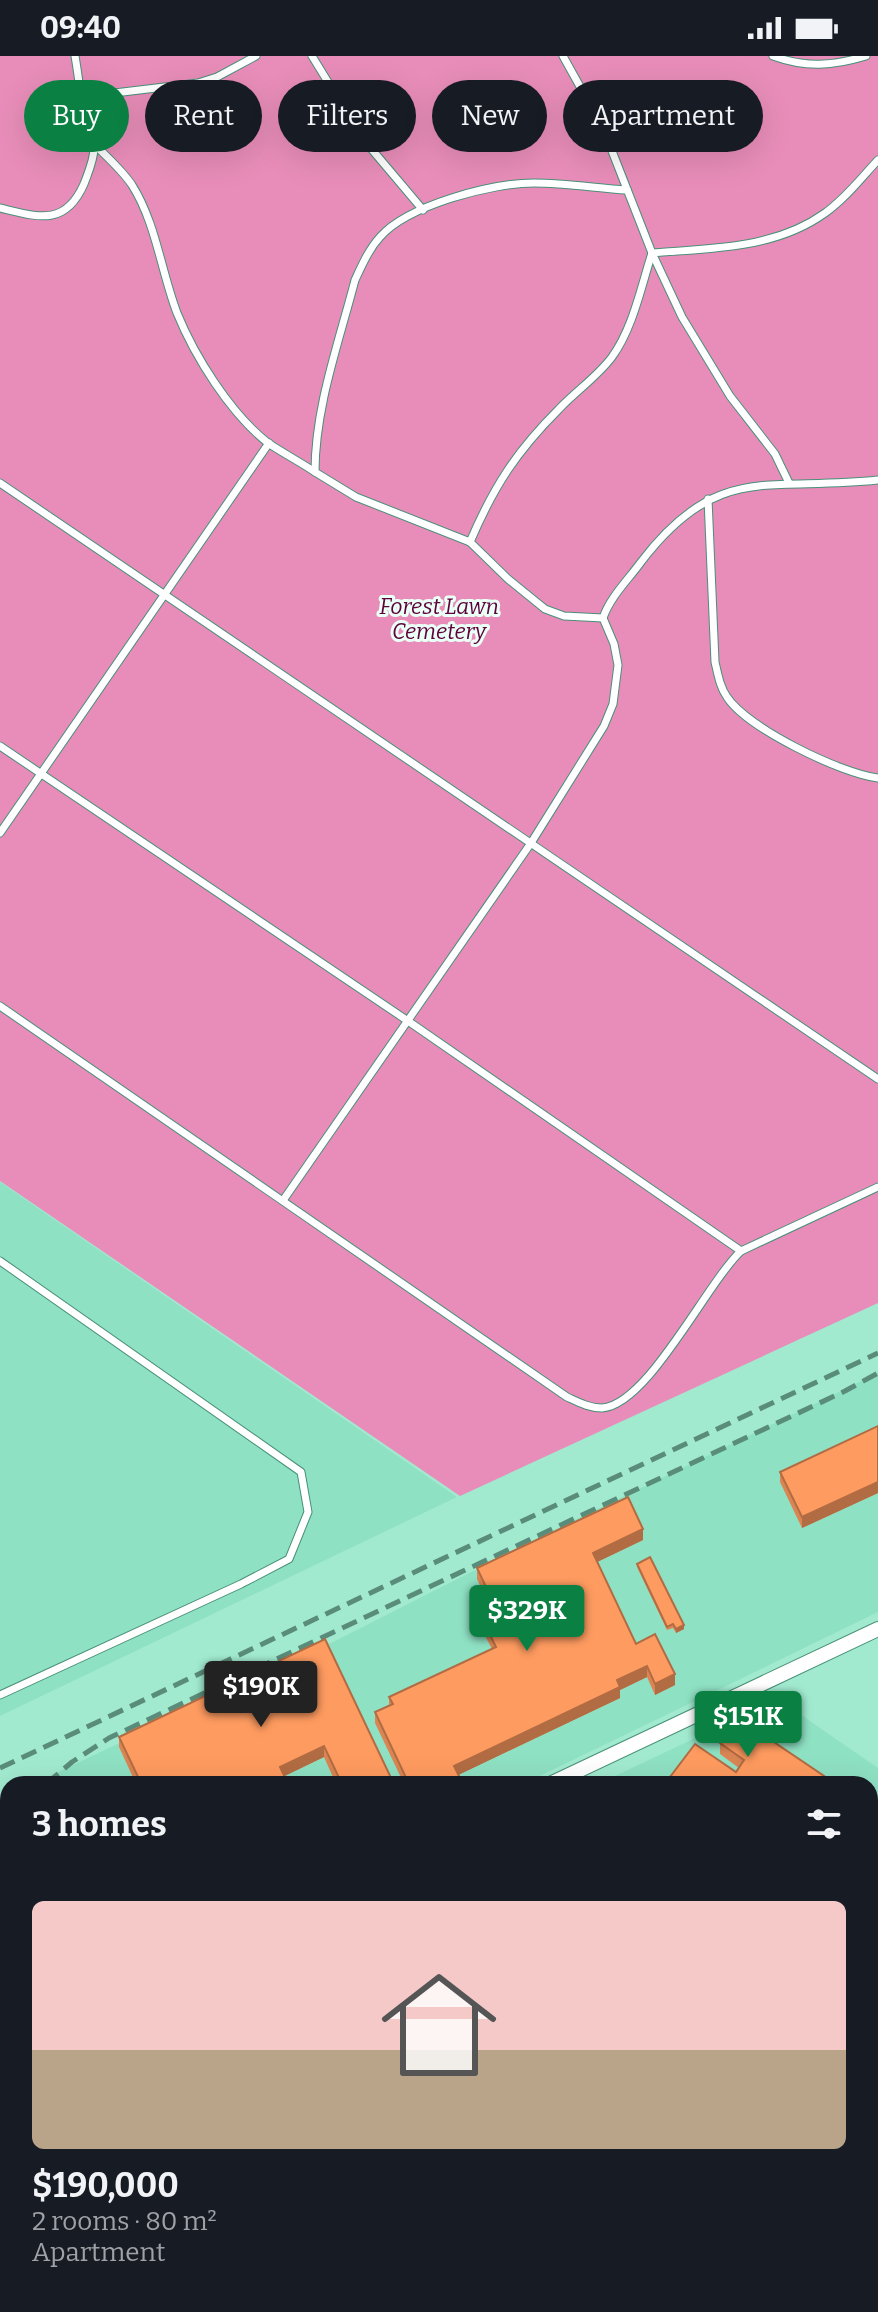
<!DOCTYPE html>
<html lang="en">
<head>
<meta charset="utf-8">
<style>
	body { margin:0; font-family:Bitter,serif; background:#242831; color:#f1f3f6; height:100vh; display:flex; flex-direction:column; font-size:30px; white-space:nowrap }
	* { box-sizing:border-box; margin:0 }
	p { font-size:26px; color:#9ea1a6 }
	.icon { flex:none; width:44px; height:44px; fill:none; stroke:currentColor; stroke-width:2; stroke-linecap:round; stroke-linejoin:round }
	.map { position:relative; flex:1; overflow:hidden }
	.drawer { position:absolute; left:0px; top:1720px; width:878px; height:536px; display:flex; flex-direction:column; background:#171b24; border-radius:24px 24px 0 0; box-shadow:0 8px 32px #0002 }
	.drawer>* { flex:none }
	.banner { position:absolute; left:24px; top:24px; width:830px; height:72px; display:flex; gap:16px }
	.price { position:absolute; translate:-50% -68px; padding:0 18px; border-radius:8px; background:#0b8043; color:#fff; font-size:26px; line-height:52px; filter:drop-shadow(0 2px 4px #0008) }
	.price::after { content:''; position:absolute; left:50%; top:48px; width:24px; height:18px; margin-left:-12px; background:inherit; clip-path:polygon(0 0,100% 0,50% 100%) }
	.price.current { background:#222; color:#fff }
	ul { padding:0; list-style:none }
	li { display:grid; align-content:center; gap:16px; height:424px; padding:0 32px }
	li span { display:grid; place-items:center; height:248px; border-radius:12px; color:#555 }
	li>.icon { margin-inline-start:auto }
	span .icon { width:144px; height:144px; fill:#fffc; stroke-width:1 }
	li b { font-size:34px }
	h2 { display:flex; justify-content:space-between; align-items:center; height:96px; padding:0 32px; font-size:34px }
	.chip { padding:0 28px; border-radius:36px; background:#171b24; box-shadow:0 8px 32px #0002; font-size:28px; line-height:72px }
	.chip.current { background:#0b8043; color:#fff }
	.status { display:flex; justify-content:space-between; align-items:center; height:56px; padding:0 40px; background:#171b24; direction:ltr }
	.status svg { height:22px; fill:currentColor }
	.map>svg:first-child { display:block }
	.built { fill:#8fe1c4 }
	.green { fill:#e88db9 }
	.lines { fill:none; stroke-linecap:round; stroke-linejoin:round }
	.lane-casing { stroke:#499079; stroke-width:9 }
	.street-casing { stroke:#499079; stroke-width:16 }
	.lane { stroke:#fff; stroke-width:7 }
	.street { stroke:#fff; stroke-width:14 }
	.rail { stroke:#5a8c7b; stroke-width:5; stroke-dasharray:16 8; stroke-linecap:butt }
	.wall { fill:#da8553 }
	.shaded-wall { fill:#b26c43 }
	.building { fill:#fe9b60; stroke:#b26c43; stroke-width:2 }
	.labels { text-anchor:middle; stroke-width:6; stroke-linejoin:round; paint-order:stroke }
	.park-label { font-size:22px; font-style:italic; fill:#60003c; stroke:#eafff6 }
</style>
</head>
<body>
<div class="status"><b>09:40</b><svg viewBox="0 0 49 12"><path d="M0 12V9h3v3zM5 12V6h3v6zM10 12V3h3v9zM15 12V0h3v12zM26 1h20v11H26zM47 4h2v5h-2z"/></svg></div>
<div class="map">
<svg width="878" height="2256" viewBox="0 0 878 2256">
	<rect width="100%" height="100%" fill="#a1ead0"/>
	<g class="built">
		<polygon points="0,1126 457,1441 0,1660"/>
		<polygon points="878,1317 878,1556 722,1632 523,1728 33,1728 337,1584 548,1477"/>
		<polygon points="778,1643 878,1712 878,1769 870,1780 870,1728 598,1728"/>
		<polygon points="8,1740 8,2115 0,2127 0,1744"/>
		<polygon points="878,1857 878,2160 870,2172 870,1868"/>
		<polygon points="8,2187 8,2248 109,2248 111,2256 0,2256 0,2192"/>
		<polygon points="198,2248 548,2248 542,2256 192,2256"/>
		<polygon points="610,2248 818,2248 813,2256 605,2256"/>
	</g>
	<polygon class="green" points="0,0 878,0 878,1247 460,1440 0,1125"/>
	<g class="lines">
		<g class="lane-casing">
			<g id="lane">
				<polyline points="312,0 363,83 423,154"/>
				<polyline points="563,0 603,72 652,197 682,261 730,340 775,398 789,427"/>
				<path d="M773 0C806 12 833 10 866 0"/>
				<polyline points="81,41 198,27 217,21 256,0"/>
				<path d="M94 88C107 101 122 114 132 129 156 167 161 215 177 257 195 301 230 357 268 387 283 397 300 406 315 416"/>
				<path d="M0 152C38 161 65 171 84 128 88 117 94 104 94 92 94 84 88 76 86 68 81 46 79 23 75 0"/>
				<path d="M652 197C712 192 775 193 825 157 846 142 861 122 878 104"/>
				<polyline points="0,427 878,1023"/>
				<path d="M708 443 715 606C718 619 720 631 727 641 747 672 842 718 878 722"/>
				<path d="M470 486C494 430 516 396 559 353 576 335 597 321 612 301 633 272 641 231 652 197"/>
				<path d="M603 562 564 560 545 553 508 523 470 486 356 441 315 416C315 351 339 286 355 224 362 209 369 193 380 181 408 149 492 127 534 127 565 127 596 132 627 134"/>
				<polyline points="0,690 408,965 741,1195 878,1131"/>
				<polyline points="0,777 269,387"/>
				<path d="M0 950 567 1341C578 1346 589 1352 602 1352 648 1349 706 1228 741 1195"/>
				<path d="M284 1143 531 787 604 670 613 648 618 609 614 588 603 562C610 541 628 524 641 506 718 405 769 436 878 424"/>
				<polyline points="0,1205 301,1416 308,1456 289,1503 241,1528 0,1639"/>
				<polyline points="0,2031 8,2063"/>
				<polyline points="0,2104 8,2109"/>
				<polyline points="131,2248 133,2256"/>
			</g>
		</g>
		<g class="street-casing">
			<g id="street">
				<polyline points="550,1728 878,1573"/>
				<polyline points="0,2160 8,2149"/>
				<polyline points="870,2216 878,2205"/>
				<polyline points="178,2256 183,2248"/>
				<polyline points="843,2256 848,2248"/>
			</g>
		</g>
		<use href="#lane" class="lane"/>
		<use href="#street" class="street"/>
		<g class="rail">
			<polyline points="0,1712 878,1297"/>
			<polyline points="46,1728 72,1706 109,1682 845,1335 878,1317"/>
			<polyline points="0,1780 8,1769"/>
		</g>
	</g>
	<g class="wall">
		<polygon points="878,1370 878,1437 802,1472 780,1426 780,1416"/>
		<polygon points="643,1484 597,1506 636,1588 675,1629 655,1639 647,1621 620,1634 620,1642 458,1719 463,1728 404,1728 375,1667 375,1656 389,1649 389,1641 492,1593 482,1574 482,1563 493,1558 477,1523 477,1512"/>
		<polygon points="637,1508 684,1573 676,1577 673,1572 667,1574 637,1511"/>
		<polygon points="325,1583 392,1728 336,1728 324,1701 285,1720 289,1728 136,1728 119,1691 119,1681"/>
		<polygon points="771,1677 768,1681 836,1728 670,1728 670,1721 736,1716 739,1712 720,1698 720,1687"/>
		<polygon points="8,1777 8,1796 1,1791 1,1780"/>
		<polygon points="0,1803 8,1808 8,1962 0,1957"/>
		<polygon points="870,1955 878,1960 878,2002 876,2001 870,2009"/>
		<polygon points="878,2088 874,2160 870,2157 870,2100"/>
		<polygon points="249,2248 472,2248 484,2256 261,2256"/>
	</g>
	<g class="shaded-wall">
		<polygon points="878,1426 878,1437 802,1472 802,1461"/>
		<polygon points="643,1473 643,1484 593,1508 593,1497"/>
		<polygon points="684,1569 684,1573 676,1577 676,1573"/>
		<polygon points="647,1610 647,1621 620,1634 620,1642 454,1721 454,1710 617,1624"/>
		<polygon points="675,1618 675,1629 655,1639 655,1628"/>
		<polygon points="771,1666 771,1677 762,1689 762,1678"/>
		<polygon points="324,1690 324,1701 280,1722 280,1711"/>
		<polygon points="876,1990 876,2001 870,2009 870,1998"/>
		<polygon points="873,2020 873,2031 870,2036 870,2025"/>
		<polygon points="872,2066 872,2077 870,2081 870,2070"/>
		<polygon points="878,2143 878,2154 874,2160 874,2149"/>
	</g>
	<g class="building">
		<polygon points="878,1370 878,1426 802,1461 780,1416"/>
		<polygon points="628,1441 643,1473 593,1497 636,1588 655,1578 675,1618 655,1628 647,1610 617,1624 620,1631 454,1710 463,1728 409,1728 375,1656 393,1648 389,1641 496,1591 482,1563 498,1556 477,1512"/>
		<polygon points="650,1501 684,1569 676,1573 673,1568 667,1571 637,1508"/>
		<polygon points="325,1583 392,1724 383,1728 342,1728 324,1690 280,1711 288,1728 139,1728 141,1727 119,1681"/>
		<polygon points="746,1649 771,1666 762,1678 836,1728 681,1728 670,1721 695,1688 736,1716 744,1704 720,1687"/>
		<polygon points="124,1722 126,1728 111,1728"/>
		<polygon points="8,1777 8,1785 1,1780"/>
		<polygon points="0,1803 8,1808 8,1951 0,1946"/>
		<polygon points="870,1955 878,1960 878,1992 876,1990 870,1998"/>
		<polygon points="878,2088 878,2143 874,2149 870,2146 870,2100"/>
		<polygon points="265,2248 472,2248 484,2256 277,2256"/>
		<polygon points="502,2250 511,2256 498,2256"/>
	</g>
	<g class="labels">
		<g class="park-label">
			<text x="439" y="558">Forest Lawn<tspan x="439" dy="25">Cemetery</tspan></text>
		</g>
	</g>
</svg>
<b class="price" style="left:527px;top:1597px">$329K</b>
<b class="price current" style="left:261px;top:1673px">$190K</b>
<b class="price" style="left:748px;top:1703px">$151K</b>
<div class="banner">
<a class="chip current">Buy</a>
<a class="chip">Rent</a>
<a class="chip">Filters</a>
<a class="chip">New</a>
<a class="chip">Apartment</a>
</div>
<section class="drawer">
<h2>3 homes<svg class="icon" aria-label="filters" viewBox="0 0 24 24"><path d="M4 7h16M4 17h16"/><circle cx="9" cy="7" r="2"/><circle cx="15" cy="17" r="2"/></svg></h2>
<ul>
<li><span style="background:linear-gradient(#f6c9c9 60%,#b9a48a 0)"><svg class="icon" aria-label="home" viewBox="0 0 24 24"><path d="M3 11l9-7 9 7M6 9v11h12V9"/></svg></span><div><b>$190,000</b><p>2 rooms · 80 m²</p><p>Apartment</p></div></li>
</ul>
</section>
</div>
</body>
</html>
